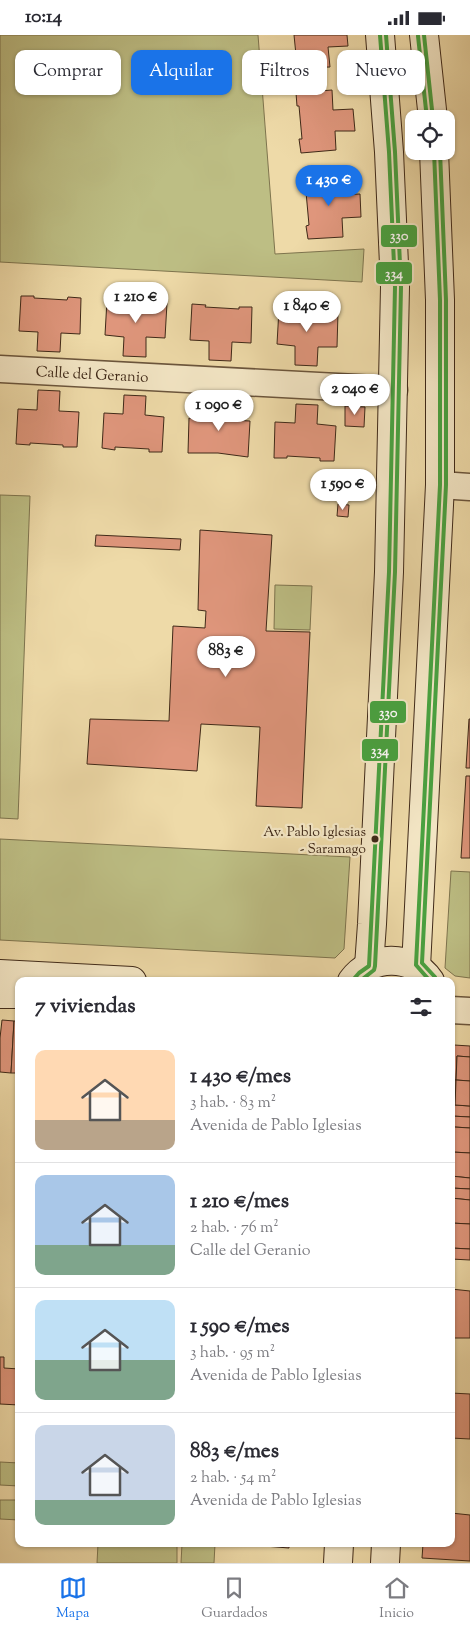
<!DOCTYPE html>
<html lang="es">
<head>
<meta charset="utf-8">
<style>
	body { margin:0; font-family:"Sorts Mill Goudy",serif; background:#f2f2f3; color:#2b2b33; height:100vh; display:flex; flex-direction:column; font-size:19px; white-space:nowrap }
	* { box-sizing:border-box; margin:0 }
	p { font-size:16px; color:#7c7c81 }
	.icon { flex:none; width:28px; height:28px; fill:none; stroke:currentColor; stroke-width:2; stroke-linecap:round; stroke-linejoin:round }
	.map { position:relative; flex:1; overflow:hidden }
	.side { position:absolute; left:15px; top:942px; width:440px; height:570px; display:flex; flex-direction:column; background:#fff; border-radius:10px; box-shadow:0 1px 4px #0004 }
	.side>* { flex:none }
	.top-card { position:absolute; left:15px; top:15px; width:440px; height:45px; display:flex; gap:10px }
	.buttons { position:absolute; left:405px; top:75px; display:grid; gap:10px }
	.buttons a { display:grid; place-items:center; width:50px; height:50px; border-radius:10px; background:#fff; box-shadow:0 1px 4px #0004; font-size:25px }
	.price { position:absolute; translate:-50% -42px; padding:0 11px; border-radius:18px; background:#fff; color:#222; font-size:16px; line-height:32px; filter:drop-shadow(0 1px 2px #0008) }
	.price::after { content:''; position:absolute; left:50%; top:30px; width:15px; height:11px; margin-left:-8px; background:inherit; clip-path:polygon(0 0,100% 0,50% 100%) }
	.price.on { background:#1a73e8; color:#fff }
	ul { padding:0; list-style:none }
	li { display:flex; align-items:center; gap:15px; height:125px; padding:0 20px }
	li+li { border-top:1px solid #e1e1e2 }
	li span { display:grid; place-items:center; flex:none; width:140px; height:100px; border-radius:10px; color:#555 }
	li>.icon { margin-inline-start:auto }
	span .icon { width:60px; height:60px; fill:#fffc; stroke-width:1 }
	li b { font-size:21px }
	h2 { display:flex; justify-content:space-between; align-items:center; height:60px; padding:0 20px; font-size:21px }
	.tag { padding:0 18px; border-radius:10px; background:#fff; box-shadow:0 1px 4px #0004; font-size:18px; line-height:45px }
	.tag.on { background:#1a73e8; color:#fff }
	.status { display:flex; justify-content:space-between; align-items:center; height:35px; padding:0 25px; background:#fff; direction:ltr }
	.status svg { height:14px; fill:currentColor }
	.dock { display:flex; justify-content:space-around; align-items:center; height:70px; border-top:1px solid #e1e1e2; background:#fff; font-size:14px; color:#7c7c81 }
	.dock a { display:grid; justify-items:center; gap:2px }
	.dock .on { color:#1a73e8 }
	.map>svg:first-child { display:block }
	.green { fill:#bdbe84; stroke:#7e744e }
	.building { fill:#df967c; stroke:#3f2918 }
	.lines { fill:none; stroke-linecap:round; stroke-linejoin:round }
	.street-casing { stroke:#6b553c; stroke-width:29 }
	.secondary-casing { stroke:#3f2918; stroke-width:30 }
	.street { stroke:#f4e7c6; stroke-width:26 }
	.secondary { stroke:#f4e7c6; stroke-width:28 }
	.bus-1-casing { stroke:#f4e7c6; stroke-width:8 }
	.bus-2-casing { stroke:#f4e7c6; stroke-width:8 }
	.bus-1 { stroke:#48a240; stroke-width:4 }
	.bus-2 { stroke:#48a240; stroke-width:4 }
	.bus-dot { fill:#3f2918; stroke:#f4e7c6; stroke-width:2 }
	.labels { text-anchor:middle; stroke-width:4.5; stroke-linejoin:round; paint-order:stroke }
	.bus-label { font-size:14px; fill:#3f2918; stroke:#f4e7c6; text-anchor:end }
	.street-label { font-size:15px; fill:#3f2918; stroke:#f4e7c6 }
	.line-badge { stroke:#f4e7c6; stroke-width:2 }
	.badge-label { font-size:14px; text-anchor:middle; font-weight:bold; fill:#fff }
</style>
</head>
<body>
<div class="status"><b>10:14</b><svg viewBox="0 0 49 12"><path d="M0 12V9h3v3zM5 12V6h3v6zM10 12V3h3v9zM15 12V0h3v12zM26 1h20v11H26zM47 4h2v5h-2z"/></svg></div>
<div class="map">
<svg width="470" height="1528" viewBox="0 0 470 1528">
	<rect width="100%" height="100%" fill="#eedaa8"/>
	<filter id="stains"><feTurbulence type="fractalNoise" baseFrequency=".004" numOctaves="4"/><feColorMatrix values="0 0 0 0 .2 0 0 0 0 .09 0 0 0 0 .02 0 0 0 .5 -.17"/></filter>
	<radialGradient id="worn" r=".72"><stop offset=".6" stop-color="#630" stop-opacity="0"/><stop offset="1" stop-color="#630" stop-opacity=".3"/></radialGradient>
	<g class="green">
		<polygon points="0,0 258,0 275,219 364,214 362,247 0,227"/>
		<polygon points="0,460 30,461 18,784 0,783"/>
		<polygon points="275,550 312,551 310,595 274,594"/>
		<polygon points="0,804 350,822 344,914 335,923 0,905"/>
		<polygon points="451,836 470,837 470,943 455,941 445,933"/>
		<polygon points="0,1427 19,1428 19,1451 0,1450"/>
		<polygon points="0,1465 19,1465 19,1485 0,1484"/>
		<polygon points="98,1509 177,1509 177,1528 97,1528"/>
		<polygon points="182,1509 215,1509 214,1528 181,1528"/>
	</g>
	<g class="building">
		<polygon points="294,0 347,0 348,11 328,12 330,32 294,33 293,20 296,20"/>
		<polygon points="332,55 333,75 353,74 355,96 335,96 336,115 301,118 299,104 302,104 299,71 297,71 296,58"/>
		<polygon points="339,141 341,160 360,159 361,182 342,183 343,202 308,204 306,191 309,190 306,157 304,158 303,144"/>
		<polygon points="21,261 34,261 34,263 67,265 68,262 81,263 80,299 61,298 60,317 37,316 38,297 19,296"/>
		<polygon points="107,265 120,265 120,267 153,269 153,267 167,268 165,303 146,302 146,322 123,321 124,302 105,300"/>
		<polygon points="192,269 206,270 205,272 239,274 239,272 252,272 251,308 232,307 231,326 209,325 209,306 190,305"/>
		<polygon points="279,274 292,274 292,276 325,278 325,276 338,277 337,312 318,312 317,331 295,330 295,311 277,309"/>
		<polygon points="38,355 60,356 59,376 79,377 77,412 63,412 63,410 30,408 30,410 16,409 18,374 37,375"/>
		<polygon points="124,360 146,361 145,380 164,382 162,417 149,417 149,414 115,412 115,415 102,413 104,378 123,379"/>
		<polygon points="209,364 232,365 231,385 250,386 248,422 218,418 188,418 189,383 208,383"/>
		<polygon points="296,369 318,370 317,389 336,391 334,426 320,426 320,423 287,421 287,423 274,423 275,387 295,388"/>
		<polygon points="345,371 365,372 364,392 345,391"/>
		<polygon points="338,469 349,470 348,482 337,481"/>
		<polygon points="200,495 272,500 266,596 310,597 302,773 256,771 260,692 201,689 197,736 87,729 90,684 169,686 173,591 205,593 206,576 198,575"/>
		<polygon points="96,500 181,504 180,515 95,511"/>
		<polygon points="469,684 470,684 470,733 466,733"/>
		<polygon points="466,741 470,741 470,823 461,823"/>
		<polygon points="2,985 14,986 11,1038 0,1037 0,1003"/>
		<polygon points="14,986 19,986 19,1038 11,1038"/>
		<polygon points="454,1010 470,1011 470,1022 457,1021 456,1045 452,1045"/>
		<polygon points="457,1021 470,1022 470,1046 456,1045"/>
		<polygon points="452,1045 456,1045 455,1070 470,1071 470,1082 451,1081"/>
		<polygon points="456,1045 470,1046 470,1071 455,1070"/>
		<polygon points="451,1081 470,1082 470,1093 454,1092 452,1117"/>
		<polygon points="454,1092 470,1093 470,1118 452,1117"/>
		<polygon points="452,1117 470,1118 470,1143 451,1141"/>
		<polygon points="451,1141 470,1143 470,1154 451,1153"/>
		<polygon points="451,1153 470,1154 470,1165 451,1163"/>
		<polygon points="451,1163 470,1165 470,1189 451,1188"/>
		<polygon points="451,1188 470,1189 470,1214 451,1213"/>
		<polygon points="451,1213 470,1214 470,1225 451,1224"/>
		<polygon points="451,1254 470,1256 470,1303 451,1303"/>
		<polygon points="0,1322 4,1322 4,1333 19,1334 19,1370 0,1369"/>
		<polygon points="451,1358 470,1359 470,1404 451,1403"/>
		<polygon points="451,1478 470,1480 470,1526 422,1523 423,1509 451,1509"/>
		<polygon points="252,1509 289,1509 289,1513 252,1510"/>
	</g>
	<g class="lines">
		<g class="street-casing">
			<g id="street">
				<polyline points="0,334 394,355"/>
				<polyline points="440,450 470,452"/>
				<polyline points="451,975 470,976"/>
			</g>
		</g>
		<g class="secondary-casing">
			<g id="secondary">
				<polyline points="424,0 433,84"/>
				<polyline points="369,931 372,889 389,537 395,252 389,117 380,0"/>
				<polyline points="416,932 440,450 440,265 434,116"/>
				<polyline points="0,939 132,946"/>
				<path d="M352 946C371 920 411 918 430 946"/>
				<polyline points="0,959 19,959"/>
				<polyline points="338,1528 339,1509"/>
				<polyline points="385,1528 386,1509"/>
			</g>
		</g>
		<use href="#street" class="street"/>
		<use href="#secondary" class="secondary"/>
		<g class="bus-1-casing">
			<g id="bus-1">
				<polyline points="424,0 433,84"/>
				<polyline points="352,946 359,938 369,931 389,537 395,252 389,117 380,0"/>
				<polyline points="430,946 416,930 440,450 440,265 434,116"/>
			</g>
		</g>
		<g class="bus-2-casing">
			<g id="bus-2">
				<polyline points="418,1 427,84"/>
				<polyline points="435,942 422,928 446,450 446,265 440,116"/>
				<polyline points="360,946 374,935 375,931 395,537 401,252 395,117 386,0"/>
			</g>
		</g>
		<use href="#bus-1" class="bus-1"/>
		<use href="#bus-2" class="bus-2"/>
	</g>
	<circle class="bus-dot" cx="375" cy="804" r="4.5"/>
	<g class="labels">
		<g class="bus-label">
			<text x="366" y="801">Av. Pablo Iglesias<tspan x="366" dy="17">- Saramago</tspan></text>
		</g>
		<g class="street-label">
			<text transform="translate(92 339) rotate(3)" y="5">Calle del Geranio</text>
		</g>
	</g>
	<g class="line-badge">
		<rect x="380" y="189" width="38" height="24" rx="5" fill="#48a240"/>
		<rect x="375" y="226" width="38" height="24" rx="5" fill="#48a240"/>
		<rect x="369" y="665" width="38" height="24" rx="5" fill="#48a240"/>
		<rect x="361" y="703" width="38" height="24" rx="5" fill="#48a240"/>
	</g>
	<g class="badge-label">
		<text x="399" y="205">330</text>
		<text x="394" y="243">334</text>
		<text x="388" y="682">330</text>
		<text x="380" y="720">334</text>
	</g>
	<rect width="100%" height="100%" filter="url(#stains)"/>
	<rect width="100%" height="100%" fill="url(#worn)"/>
</svg>
<div class="buttons">
<a><svg class="icon" aria-label="locate" viewBox="0 0 24 24"><circle cx="12" cy="12" r="6"/><path d="M12 2v4M12 18v4M2 12h4M18 12h4"/></svg></a>
</div>
<b class="price on" style="left:329px;top:172px">1 430 €</b>
<b class="price" style="left:136px;top:289px">1 210 €</b>
<b class="price" style="left:307px;top:298px">1 840 €</b>
<b class="price" style="left:355px;top:381px">2 040 €</b>
<b class="price" style="left:219px;top:397px">1 090 €</b>
<b class="price" style="left:343px;top:476px">1 590 €</b>
<b class="price" style="left:226px;top:643px">883 €</b>
<div class="top-card">
<a class="tag">Comprar</a>
<a class="tag on">Alquilar</a>
<a class="tag">Filtros</a>
<a class="tag">Nuevo</a>
</div>
<section class="side">
<h2>7 viviendas<svg class="icon" aria-label="filters" viewBox="0 0 24 24"><path d="M4 7h16M4 17h16"/><circle cx="9" cy="7" r="2"/><circle cx="15" cy="17" r="2"/></svg></h2>
<ul>
<li><span style="background:linear-gradient(#ffd9b3 70%,#b9a48a 0)"><svg class="icon" aria-label="home" viewBox="0 0 24 24"><path d="M3 11l9-7 9 7M6 9v11h12V9"/></svg></span><div><b>1 430 €/mes</b><p>3 hab. · 83 m²</p><p>Avenida de Pablo Iglesias</p></div></li>
<li><span style="background:linear-gradient(#a9c7e8 70%,#7fa58c 0)"><svg class="icon" aria-label="home" viewBox="0 0 24 24"><path d="M3 11l9-7 9 7M6 9v11h12V9"/></svg></span><div><b>1 210 €/mes</b><p>2 hab. · 76 m²</p><p>Calle del Geranio</p></div></li>
<li><span style="background:linear-gradient(#bfe0f5 60%,#7fa58c 0)"><svg class="icon" aria-label="home" viewBox="0 0 24 24"><path d="M3 11l9-7 9 7M6 9v11h12V9"/></svg></span><div><b>1 590 €/mes</b><p>3 hab. · 95 m²</p><p>Avenida de Pablo Iglesias</p></div></li>
<li><span style="background:linear-gradient(#c9d6e8 75%,#7fa58c 0)"><svg class="icon" aria-label="home" viewBox="0 0 24 24"><path d="M3 11l9-7 9 7M6 9v11h12V9"/></svg></span><div><b>883 €/mes</b><p>2 hab. · 54 m²</p><p>Avenida de Pablo Iglesias</p></div></li>
</ul>
</section>
</div>
<nav class="dock">
<a class="on"><svg class="icon" aria-label="map" viewBox="0 0 24 24"><path d="M3 6l6-2 6 2 6-2v14l-6 2-6-2-6 2zM9 4v14M15 6v14"/></svg>Mapa</a>
<a><svg class="icon" aria-label="saved" viewBox="0 0 24 24"><path d="M7 4h10v16l-5-4-5 4z"/></svg>Guardados</a>
<a><svg class="icon" aria-label="home" viewBox="0 0 24 24"><path d="M3 11l9-7 9 7M6 9v11h12V9"/></svg>Inicio</a>
</nav>
</body>
</html>
